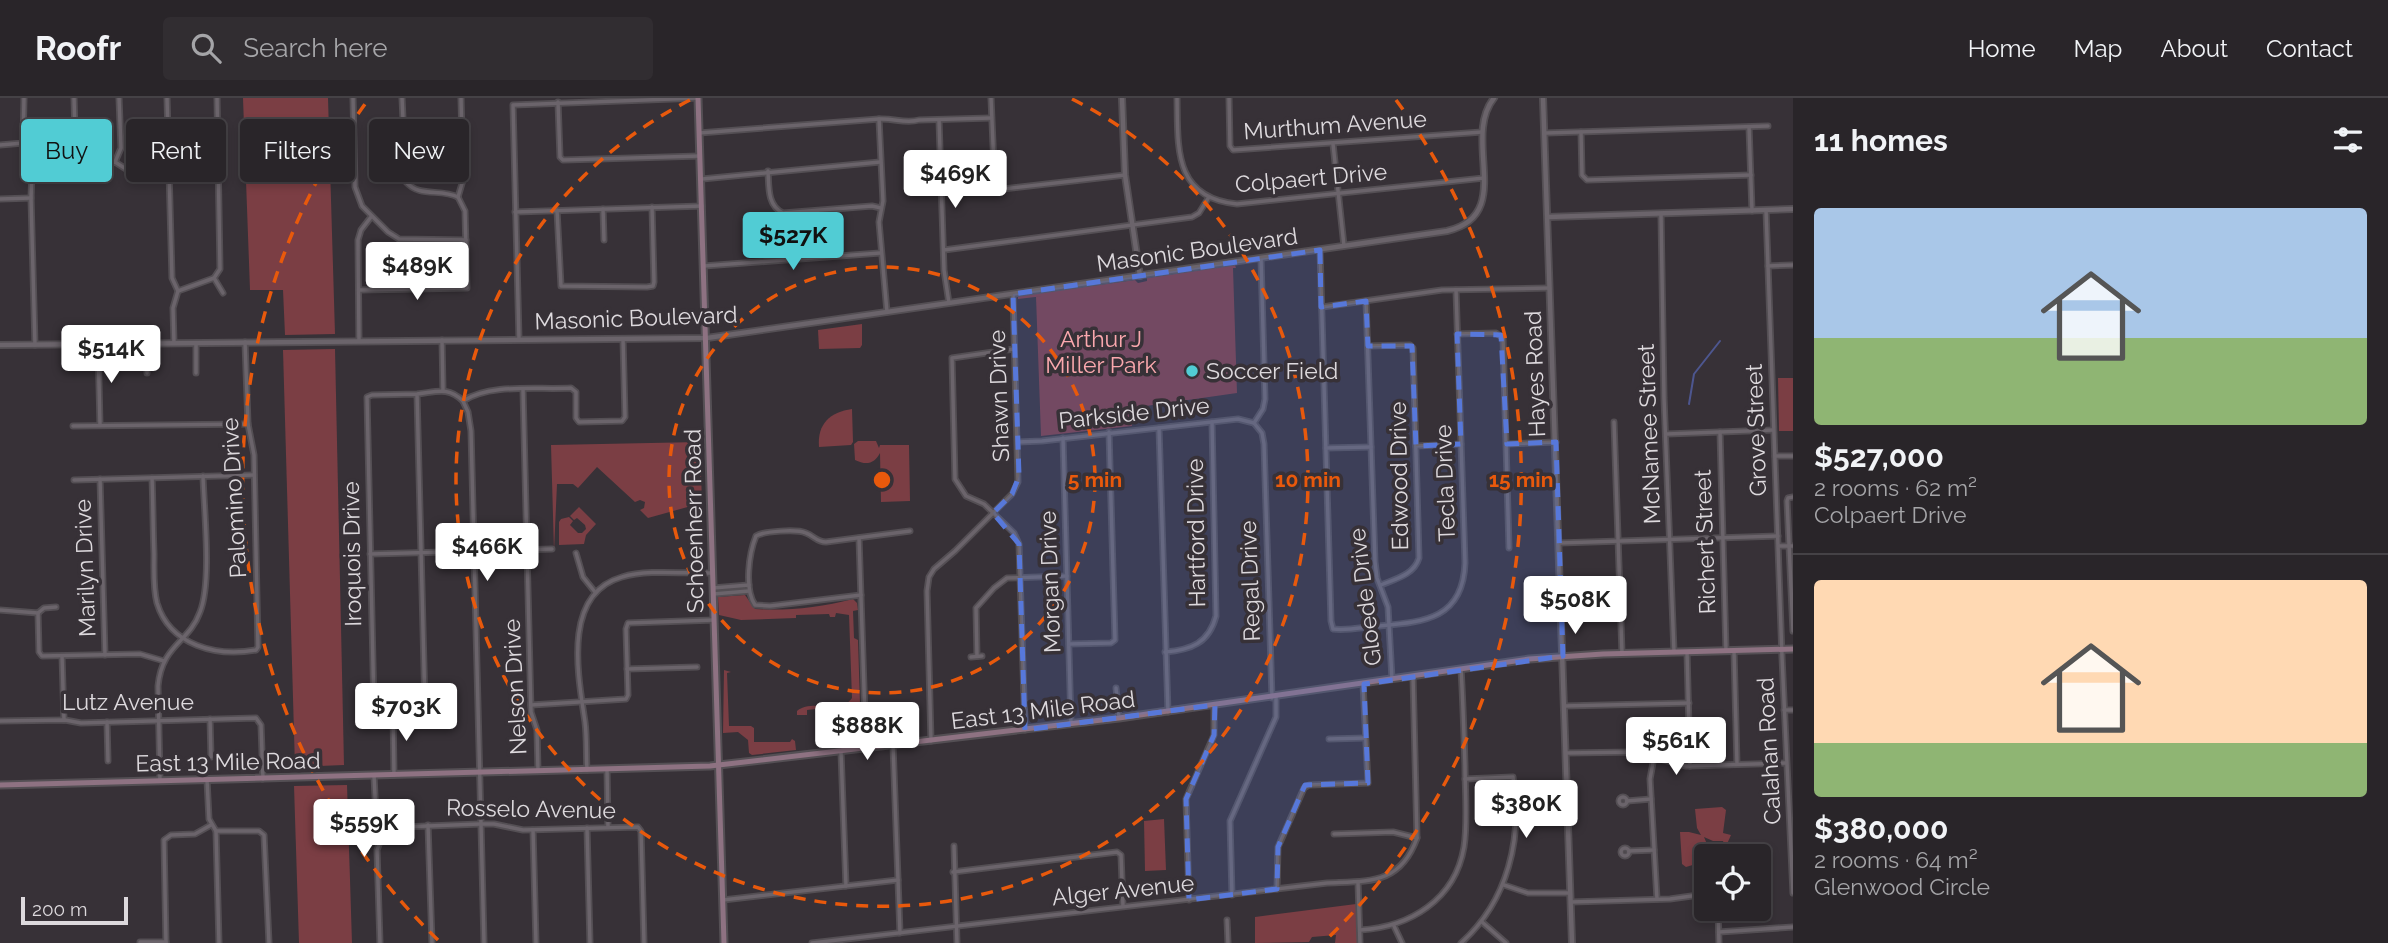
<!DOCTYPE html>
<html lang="en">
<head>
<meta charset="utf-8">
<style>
	body { margin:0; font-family:Raleway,sans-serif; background:#312d31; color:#f1f3f6; height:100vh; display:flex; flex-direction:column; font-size:26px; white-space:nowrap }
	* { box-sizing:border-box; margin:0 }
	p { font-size:23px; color:#a5a5a8 }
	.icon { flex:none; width:38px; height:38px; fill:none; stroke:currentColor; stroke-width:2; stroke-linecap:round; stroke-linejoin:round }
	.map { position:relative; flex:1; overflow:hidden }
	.panel { display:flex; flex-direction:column; background:#292529; width:595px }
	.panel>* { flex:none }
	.banner { position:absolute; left:21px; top:21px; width:665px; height:63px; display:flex; gap:14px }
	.tools { position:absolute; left:1694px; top:746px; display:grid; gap:14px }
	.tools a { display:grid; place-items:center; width:77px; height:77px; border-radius:7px; background:#292529; box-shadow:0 4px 10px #0003,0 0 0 2px #454246; font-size:35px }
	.scale { position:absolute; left:21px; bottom:18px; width:107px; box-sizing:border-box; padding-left:7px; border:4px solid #ddd9dd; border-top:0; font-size:19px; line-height:24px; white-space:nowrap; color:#ddd9dd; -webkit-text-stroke:5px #373137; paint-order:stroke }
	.price { position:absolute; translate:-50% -60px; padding:0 16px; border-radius:7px; background:#fff; color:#222; font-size:23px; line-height:46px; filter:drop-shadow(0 2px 4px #0008) }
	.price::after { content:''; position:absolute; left:50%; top:42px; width:21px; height:16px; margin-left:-10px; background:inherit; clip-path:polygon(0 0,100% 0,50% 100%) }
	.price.active { background:#51ccd4; color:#111 }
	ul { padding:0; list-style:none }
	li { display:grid; align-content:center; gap:14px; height:371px; padding:0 21px }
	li+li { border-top:2px solid #454246 }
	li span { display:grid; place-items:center; height:217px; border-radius:7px; color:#555 }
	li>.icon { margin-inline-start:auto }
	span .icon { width:126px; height:126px; fill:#fffc; stroke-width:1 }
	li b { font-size:30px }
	h2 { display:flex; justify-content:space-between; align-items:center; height:84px; padding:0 21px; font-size:30px }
	.tag { padding:0 24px; border-radius:7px; background:#292529; box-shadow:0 4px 10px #0003,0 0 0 2px #454246; font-size:24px; line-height:63px }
	.tag.active { background:#51ccd4; color:#111 }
	header { display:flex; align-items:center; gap:42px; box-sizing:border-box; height:98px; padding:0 35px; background:#292529; border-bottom:2px solid #454246 }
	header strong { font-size:33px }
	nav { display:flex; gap:38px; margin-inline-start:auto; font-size:24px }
	.search { width:490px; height:63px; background:#312d31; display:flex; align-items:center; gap:18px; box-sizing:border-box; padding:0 24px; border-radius:7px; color:#a5a5a8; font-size:26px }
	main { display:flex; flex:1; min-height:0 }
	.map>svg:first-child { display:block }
	.green { fill:#7b3e44 }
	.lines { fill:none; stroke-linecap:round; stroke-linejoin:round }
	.stream { stroke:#4d568f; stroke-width:2 }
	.minor-casing { stroke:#544f54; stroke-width:7 }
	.tertiary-casing { stroke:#544f54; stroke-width:8 }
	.secondary-casing { stroke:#544f54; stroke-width:9 }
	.minor { stroke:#6b646b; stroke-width:3.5 }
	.tertiary { stroke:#6b646b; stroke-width:4.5 }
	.secondary { stroke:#8e7282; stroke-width:5 }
	.marked { fill:#5778da; fill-opacity:0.2; stroke:#5778da; stroke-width:5; stroke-dasharray:14 9; stroke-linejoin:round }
	.ring { fill:none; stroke:#e8590c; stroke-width:3.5; stroke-dasharray:12 9 }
	.poi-dot { fill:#51ccd4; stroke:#373137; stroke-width:2.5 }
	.labels { text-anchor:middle; stroke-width:7; stroke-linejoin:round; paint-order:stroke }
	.street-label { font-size:23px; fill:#ddd9dd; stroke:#373137 }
	.park-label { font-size:23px; fill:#fba8ae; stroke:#373137 }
	.poi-label { font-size:23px; fill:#ddd9dd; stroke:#373137; text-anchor:start }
	.centre { fill:#e8590c; stroke:#373137; stroke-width:3.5 }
	.ring-label { font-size:21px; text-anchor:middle; font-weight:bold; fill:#e8590c; stroke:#373137; stroke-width:7; stroke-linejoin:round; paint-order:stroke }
</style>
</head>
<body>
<header>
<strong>Roofr</strong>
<div class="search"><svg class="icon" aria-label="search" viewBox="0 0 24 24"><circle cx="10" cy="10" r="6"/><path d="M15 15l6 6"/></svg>Search here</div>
<nav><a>Home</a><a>Map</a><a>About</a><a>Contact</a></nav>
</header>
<main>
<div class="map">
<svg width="1793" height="845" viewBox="0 0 1793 845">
	<rect width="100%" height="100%" fill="#373137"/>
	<g class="green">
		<polygon points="243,0 328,0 335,236 285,237 283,192 250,192"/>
		<polygon points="1235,167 1236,170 1233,170 1237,295 1132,310 1132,328 1041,338 1036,199 1044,198 1018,201 1018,198 1135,182 1138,185 1147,183 1147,180"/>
		<polygon points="862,226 862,247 860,250 819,251 818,232"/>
		<polygon points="335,251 344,667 295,669 283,252"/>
		<polygon points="1778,280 1793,280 1793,333 1779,333"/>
		<path d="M852 311 853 344 851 347 819 349C817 326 830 314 852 311Z"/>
		<path d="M858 343H876L879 350 880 347H909L910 403 881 404 880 355C875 365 867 368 855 362L854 346Z"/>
		<polygon points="700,344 702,405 648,420 640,412 644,410 645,404 640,402 635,404 597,369 578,390 573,386 557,386 554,453 551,347"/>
		<polygon points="579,409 596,426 586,437 584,446 559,447 559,424 561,421 569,419 573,423 570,427 578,435 582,435 586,431 585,427 577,420 574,422 570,418"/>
		<path d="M745 497 755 511C785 513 819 510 853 501L857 505 858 512 853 513 854 540 858 542 860 606 807 612V617H797V613C811 600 841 617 852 600L849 517 836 515 835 519H830L829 516 796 517V520L741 522 719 517 718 499Z"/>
		<polygon points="724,572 731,574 727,575 729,628 751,628 754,630 754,644 790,644 792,641 795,643 796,652 752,657 749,655 748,642 738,634 723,635"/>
		<polygon points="347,687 352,845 299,845 294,688"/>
		<polygon points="1722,709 1726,712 1723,735 1731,737 1727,746 1724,746 1723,743 1713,743 1704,739 1712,758 1706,758 1706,763 1686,769 1682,766 1680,734 1689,734 1701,737 1697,730 1695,711"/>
		<polygon points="1164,721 1166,772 1145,773 1144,723"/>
		<polygon points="1356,806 1358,845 1335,845 1336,837 1312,839 1309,844 1255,845 1255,819"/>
	</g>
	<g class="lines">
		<polyline class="stream" points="1689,306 1694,276 1720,243"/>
		<g class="minor-casing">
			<g id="minor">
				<polyline points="74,0 76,71"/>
				<polyline points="167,0 172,180 178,193"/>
				<polyline points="353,0 355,89 362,108 388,134 399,141 466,142"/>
				<path d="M402 0 406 84C420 100 440 90 458 99"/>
				<polyline points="991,0 995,92 1125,77"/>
				<path d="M1177 0C1178 49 1173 100 1237 106L1484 80"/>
				<polyline points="1229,0 1230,48 1233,52 1482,34"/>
				<polyline points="558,4 560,59 563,62 700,58"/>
				<polyline points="879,21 883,103 879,124 887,214"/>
				<polyline points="939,22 944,172 949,205"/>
				<polyline points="1749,29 1752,113"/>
				<polyline points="1581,34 1582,77 1587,82 1751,77"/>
				<path d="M699 35 879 21C894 20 905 26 919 22L991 20"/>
				<polyline points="1546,35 1768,28"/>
				<polyline points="1333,46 1344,148"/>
				<polyline points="0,47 23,45 24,0"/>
				<polyline points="115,64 121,50 119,0"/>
				<path d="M768 73C769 88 767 108 783 115L872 108 881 110"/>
				<polyline points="702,81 880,64"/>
				<polyline points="458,99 463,82 461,0"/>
				<polyline points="0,101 31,100"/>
				<polyline points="603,111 604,142"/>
				<polyline points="557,112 561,188 647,189 653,188 654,184 652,109"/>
				<polyline points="1766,112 1782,559 1793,795"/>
				<polyline points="515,114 702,108"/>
				<polyline points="1661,116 1664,300 1674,554"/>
				<polyline points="944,152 1192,119 1199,115 1209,99"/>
				<path d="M1320 152 1331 523 1333 531C1347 533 1364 529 1378 528 1423 524 1463 522 1465 465L1456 192"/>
				<polyline points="704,168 880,155"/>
				<polyline points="1768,168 1793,167"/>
				<polyline points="214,180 223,195"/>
				<polyline points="359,192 467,190 465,113 458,99"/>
				<polyline points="1366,203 1375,464 1377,480 1388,509 1392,581"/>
				<polyline points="1322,209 1442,192 1549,190"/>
				<polyline points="1457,236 1496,235 1503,240 1509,450"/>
				<polyline points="519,241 513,7 698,0"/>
				<polyline points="442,242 443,292"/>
				<polyline points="359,243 358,142 361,132 371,119"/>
				<polyline points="174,245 173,210 178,193 214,180 220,171 217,0"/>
				<polyline points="196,245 196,275"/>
				<polyline points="98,246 100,327"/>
				<polyline points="147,246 147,275"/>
				<polyline points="35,247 31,100 32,73 38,71 98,71 115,64 126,71 169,70"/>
				<path d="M1368 248 1410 247 1413 250 1419 460C1414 477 1395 481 1381 487"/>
				<polyline points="1014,251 952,260 955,381 966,398 984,406 1014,435 1019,446 1025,632"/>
				<polyline points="523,292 531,614 537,632 538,673"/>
				<path d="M417 296 425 609 419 613 376 614 374 611 367 299 372 297 417 296C436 294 448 288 463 303 491 285 538 292 571 290L576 294V320L579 324 622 323 625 319 623 241"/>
				<polyline points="463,303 468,314 471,333 484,845"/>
				<polyline points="1614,324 1622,555"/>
				<polyline points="1254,325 1262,335 1264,346 1272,600"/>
				<polyline points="1254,325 1263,311 1265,301 1261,161"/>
				<polyline points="73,328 248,326"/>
				<polyline points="1159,330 1168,614"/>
				<polyline points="1720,334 1726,553"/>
				<polyline points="1667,336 1773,332"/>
				<polyline points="1063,340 1071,626"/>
				<polyline points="1018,344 1042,343 1238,321 1254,325"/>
				<polyline points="1507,346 1556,344"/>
				<polyline points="1416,348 1461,346"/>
				<polyline points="1326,350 1371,349"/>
				<polyline points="1775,358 1793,358"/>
				<path d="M152 380C153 405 153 431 154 456 154 472 153 490 157 505 170 548 217 559 256 552L258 549 254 357 248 326 245 244"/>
				<polyline points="100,381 105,557"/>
				<polyline points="74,382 254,377"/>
				<polyline points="1793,399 1788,400 1787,403 1793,533"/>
				<polyline points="859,440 866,651"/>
				<polyline points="1559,445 1778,438"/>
				<polyline points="1779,448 1793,448"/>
				<polyline points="576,455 583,479 595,494"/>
				<polyline points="370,456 552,451"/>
				<polyline points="713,490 749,487"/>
				<polyline points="713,496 749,493"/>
				<path d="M861 497 770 508 755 507C744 491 749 455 756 438 764 433 797 431 806 435 814 438 817 444 826 444L910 433"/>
				<polyline points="0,512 38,515"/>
				<polyline points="38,515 39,554 42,558 140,556 164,563"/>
				<polyline points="38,515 44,510 56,509"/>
				<polyline points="1069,546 1111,545 1115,542 1109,334"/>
				<polyline points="1734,553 1737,666"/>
				<path d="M1165 554C1191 552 1209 545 1216 518L1212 324"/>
				<polyline points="1687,554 1690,668"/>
				<polyline points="62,558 64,622"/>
				<polyline points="977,558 976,510 994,490 1007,480 1067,478"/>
				<polyline points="971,559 982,558"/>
				<polyline points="627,571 697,569"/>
				<polyline points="1116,590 1119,620"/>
				<polyline points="531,607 626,601 628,597 626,531 628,525 714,522"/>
				<polyline points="1564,608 1689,605"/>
				<polyline points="1784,612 1793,612"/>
				<polyline points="393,613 394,677"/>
				<polyline points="210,621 211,659"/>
				<polyline points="0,623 65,622 81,625 256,620 261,627 263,681"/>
				<polyline points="107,624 108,663"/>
				<polyline points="1329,641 1365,640"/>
				<polyline points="931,643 927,493 929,479 934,471 955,453 1012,396 1018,384 1013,196"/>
				<polyline points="893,647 900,835"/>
				<polyline points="841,654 846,788"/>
				<polyline points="1566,655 1634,654 1686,668 1786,665"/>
				<polyline points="1654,659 1650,681 1657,801"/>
				<polyline points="607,671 608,729"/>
				<path d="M587 672C586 656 587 640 585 624 578 577 562 496 622 479 648 471 685 476 713 475"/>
				<polyline points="374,678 376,718 383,736 377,752 380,845"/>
				<polyline points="207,682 209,721 216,733 219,845"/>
				<path d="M160 683 158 588C162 546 189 545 200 514 212 484 204 413 203 378"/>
				<circle cx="1623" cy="703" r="4"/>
				<polyline points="1627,703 1651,701"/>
				<polyline points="428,727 432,845"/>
				<polyline points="587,730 590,845"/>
				<polyline points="533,732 536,845"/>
				<polyline points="216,733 259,733 264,737 269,845"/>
				<polyline points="383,736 402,729 480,726 494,726 523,732 638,729 641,733 644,845"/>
				<polyline points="1334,736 1393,734 1417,740"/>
				<polyline points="954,748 957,845"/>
				<circle cx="1625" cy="754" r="4"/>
				<polyline points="1629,753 1654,752"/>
				<polyline points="953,774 1117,754 1121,757 1123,808"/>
				<polyline points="1358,784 1360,845"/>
				<polyline points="1504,787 1528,795 1570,795"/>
				<polyline points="1277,791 1278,749 1304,690 1309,687 1368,685 1363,586"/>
				<polyline points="1232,797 1230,723 1276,619 1276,599"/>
				<polyline points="723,802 898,782"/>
				<polyline points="1189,802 1186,701 1214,637 1214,607"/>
				<polyline points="1571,804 1670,801 1706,796"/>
				<polyline points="1718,810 1719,845"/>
				<polyline points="1227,822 1228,845"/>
				<polyline points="1482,824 1506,845"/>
				<polyline points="1394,828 1402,845"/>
				<path d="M1360 832C1410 829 1455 802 1464 749 1468 723 1465 694 1465 668 1464 636 1463 603 1461 571"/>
				<polyline points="1719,834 1793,829"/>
				<polyline points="140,844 166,844"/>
				<polyline points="166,845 164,742 171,737 195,736 211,727"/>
				<path d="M812 845 1327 785C1369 783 1400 787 1417 740L1413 578"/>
				<path d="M1461 845C1508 803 1523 740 1513 679L1465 681"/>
			</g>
		</g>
		<g class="tertiary-casing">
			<g id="tertiary">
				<polyline points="1122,0 1125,77 1140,178"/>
				<polyline points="1543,0 1572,845"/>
				<polyline points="1548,119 1793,111"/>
				<path d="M0 247 707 240 1447 133C1516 117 1461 41 1494 0"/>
			</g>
		</g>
		<g class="secondary-casing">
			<g id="secondary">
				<polyline points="698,0 724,845"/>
				<polyline points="0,687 710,668 1119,620 1529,561 1603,556 1793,551"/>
			</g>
		</g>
		<use href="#minor" class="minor"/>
		<use href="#tertiary" class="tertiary"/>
		<use href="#secondary" class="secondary"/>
	</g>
	<path class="marked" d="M1320 152 1321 209 1366 203 1368 248H1412L1416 348 1461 346 1457 236 1501 237 1507 346 1556 344 1563 558 1364 586 1368 685 1305 687 1278 749 1277 791 1189 802 1186 701 1214 637 1215 607 1025 632 1019 446 993 415 1012 396 1019 378 1013 196Z"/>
	<g class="ring">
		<circle cx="882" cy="382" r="213"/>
		<path d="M1072 1A426 426 0 1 1 692 1"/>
		<path d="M438 842A639 639 0 0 1 368 2M1396 2A639 639 0 0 1 1326 842"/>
	</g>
	<circle class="poi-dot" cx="1192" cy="273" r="7"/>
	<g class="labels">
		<g class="street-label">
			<text transform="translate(1335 27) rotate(-4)" y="8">Murthum Avenue</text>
			<text transform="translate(1311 80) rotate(-5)" y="8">Colpaert Drive</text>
			<text transform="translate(1197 152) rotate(-8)" y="8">Masonic Boulevard</text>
			<text transform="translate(636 220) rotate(-2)" y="8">Masonic Boulevard</text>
			<text transform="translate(1535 276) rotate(-92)" y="8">Hayes Road</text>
			<text transform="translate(999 298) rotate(-92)" y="8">Shawn Drive</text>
			<text transform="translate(1134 315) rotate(-6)" y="8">Parkside Drive</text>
			<text transform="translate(1756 332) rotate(-92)" y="8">Grove Street</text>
			<text transform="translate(1649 336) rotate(-92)" y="8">McNamee Street</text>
			<text transform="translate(1399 378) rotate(-91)" y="8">Edwood Drive</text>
			<text transform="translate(1445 385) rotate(-92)" y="8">Tecla Drive</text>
			<text transform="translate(234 400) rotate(-93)" y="8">Palomino Drive</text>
			<text transform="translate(694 423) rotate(-91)" y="8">Schoenherr Road</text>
			<text transform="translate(1196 435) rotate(-91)" y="8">Hartford Drive</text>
			<text transform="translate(1705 444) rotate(-92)" y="8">Richert Street</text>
			<text transform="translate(352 456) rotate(-91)" y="8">Iroquois Drive</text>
			<text transform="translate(85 470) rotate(-92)" y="8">Marilyn Drive</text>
			<text transform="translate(1250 483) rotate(-92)" y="8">Regal Drive</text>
			<text transform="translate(1050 484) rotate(-92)" y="8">Morgan Drive</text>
			<text transform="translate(1365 499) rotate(-97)" y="8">Gloede Drive</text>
			<text transform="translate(515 589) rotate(-93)" y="8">Nelson Drive</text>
			<text x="128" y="612">Lutz Avenue</text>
			<text transform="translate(1043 612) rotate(-7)" y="8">East 13 Mile Road</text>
			<text transform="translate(1769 653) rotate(-93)" y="8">Calahan Road</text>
			<text transform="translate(228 664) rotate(-1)" y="8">East 13 Mile Road</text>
			<text transform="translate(531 711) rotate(1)" y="8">Rosselo Avenue</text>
			<text transform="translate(1123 792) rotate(-6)" y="8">Alger Avenue</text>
		</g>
		<g class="park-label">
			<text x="1101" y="249">Arthur J<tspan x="1101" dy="26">Miller Park</tspan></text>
		</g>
		<g class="poi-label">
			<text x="1206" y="281">Soccer Field</text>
		</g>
	</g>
	<circle cx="882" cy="382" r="10" class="centre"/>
	<g class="ring-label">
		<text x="1095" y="389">5 min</text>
		<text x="1308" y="389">10 min</text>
		<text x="1521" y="389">15 min</text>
	</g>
</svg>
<div class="tools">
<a><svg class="icon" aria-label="locate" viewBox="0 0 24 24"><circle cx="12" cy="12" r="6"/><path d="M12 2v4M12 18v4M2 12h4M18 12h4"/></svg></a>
</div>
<div class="scale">200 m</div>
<b class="price" style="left:955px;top:112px">$469K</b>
<b class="price active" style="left:793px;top:174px">$527K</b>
<b class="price" style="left:417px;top:204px">$489K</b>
<b class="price" style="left:111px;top:287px">$514K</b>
<b class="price" style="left:487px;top:485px">$466K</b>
<b class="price" style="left:1575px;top:538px">$508K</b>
<b class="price" style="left:406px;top:645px">$703K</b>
<b class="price" style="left:867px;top:664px">$888K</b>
<b class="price" style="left:1676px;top:679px">$561K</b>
<b class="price" style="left:1526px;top:742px">$380K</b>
<b class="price" style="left:364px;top:761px">$559K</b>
<div class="banner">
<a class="tag active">Buy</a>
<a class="tag">Rent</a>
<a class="tag">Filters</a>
<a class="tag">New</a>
</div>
</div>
<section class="panel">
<h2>11 homes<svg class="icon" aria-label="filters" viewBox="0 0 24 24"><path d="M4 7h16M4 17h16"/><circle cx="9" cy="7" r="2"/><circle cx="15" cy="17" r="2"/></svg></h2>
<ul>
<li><span style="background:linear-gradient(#a9c7e8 60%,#8fb573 0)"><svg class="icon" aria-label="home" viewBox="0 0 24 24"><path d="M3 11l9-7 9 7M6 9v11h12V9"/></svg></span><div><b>$527,000</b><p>2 rooms · 62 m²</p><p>Colpaert Drive</p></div></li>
<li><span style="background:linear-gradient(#ffd9b3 75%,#8fb573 0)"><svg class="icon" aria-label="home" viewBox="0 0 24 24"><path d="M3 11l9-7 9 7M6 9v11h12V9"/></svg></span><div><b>$380,000</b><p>2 rooms · 64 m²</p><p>Glenwood Circle</p></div></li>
</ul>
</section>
</main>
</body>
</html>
